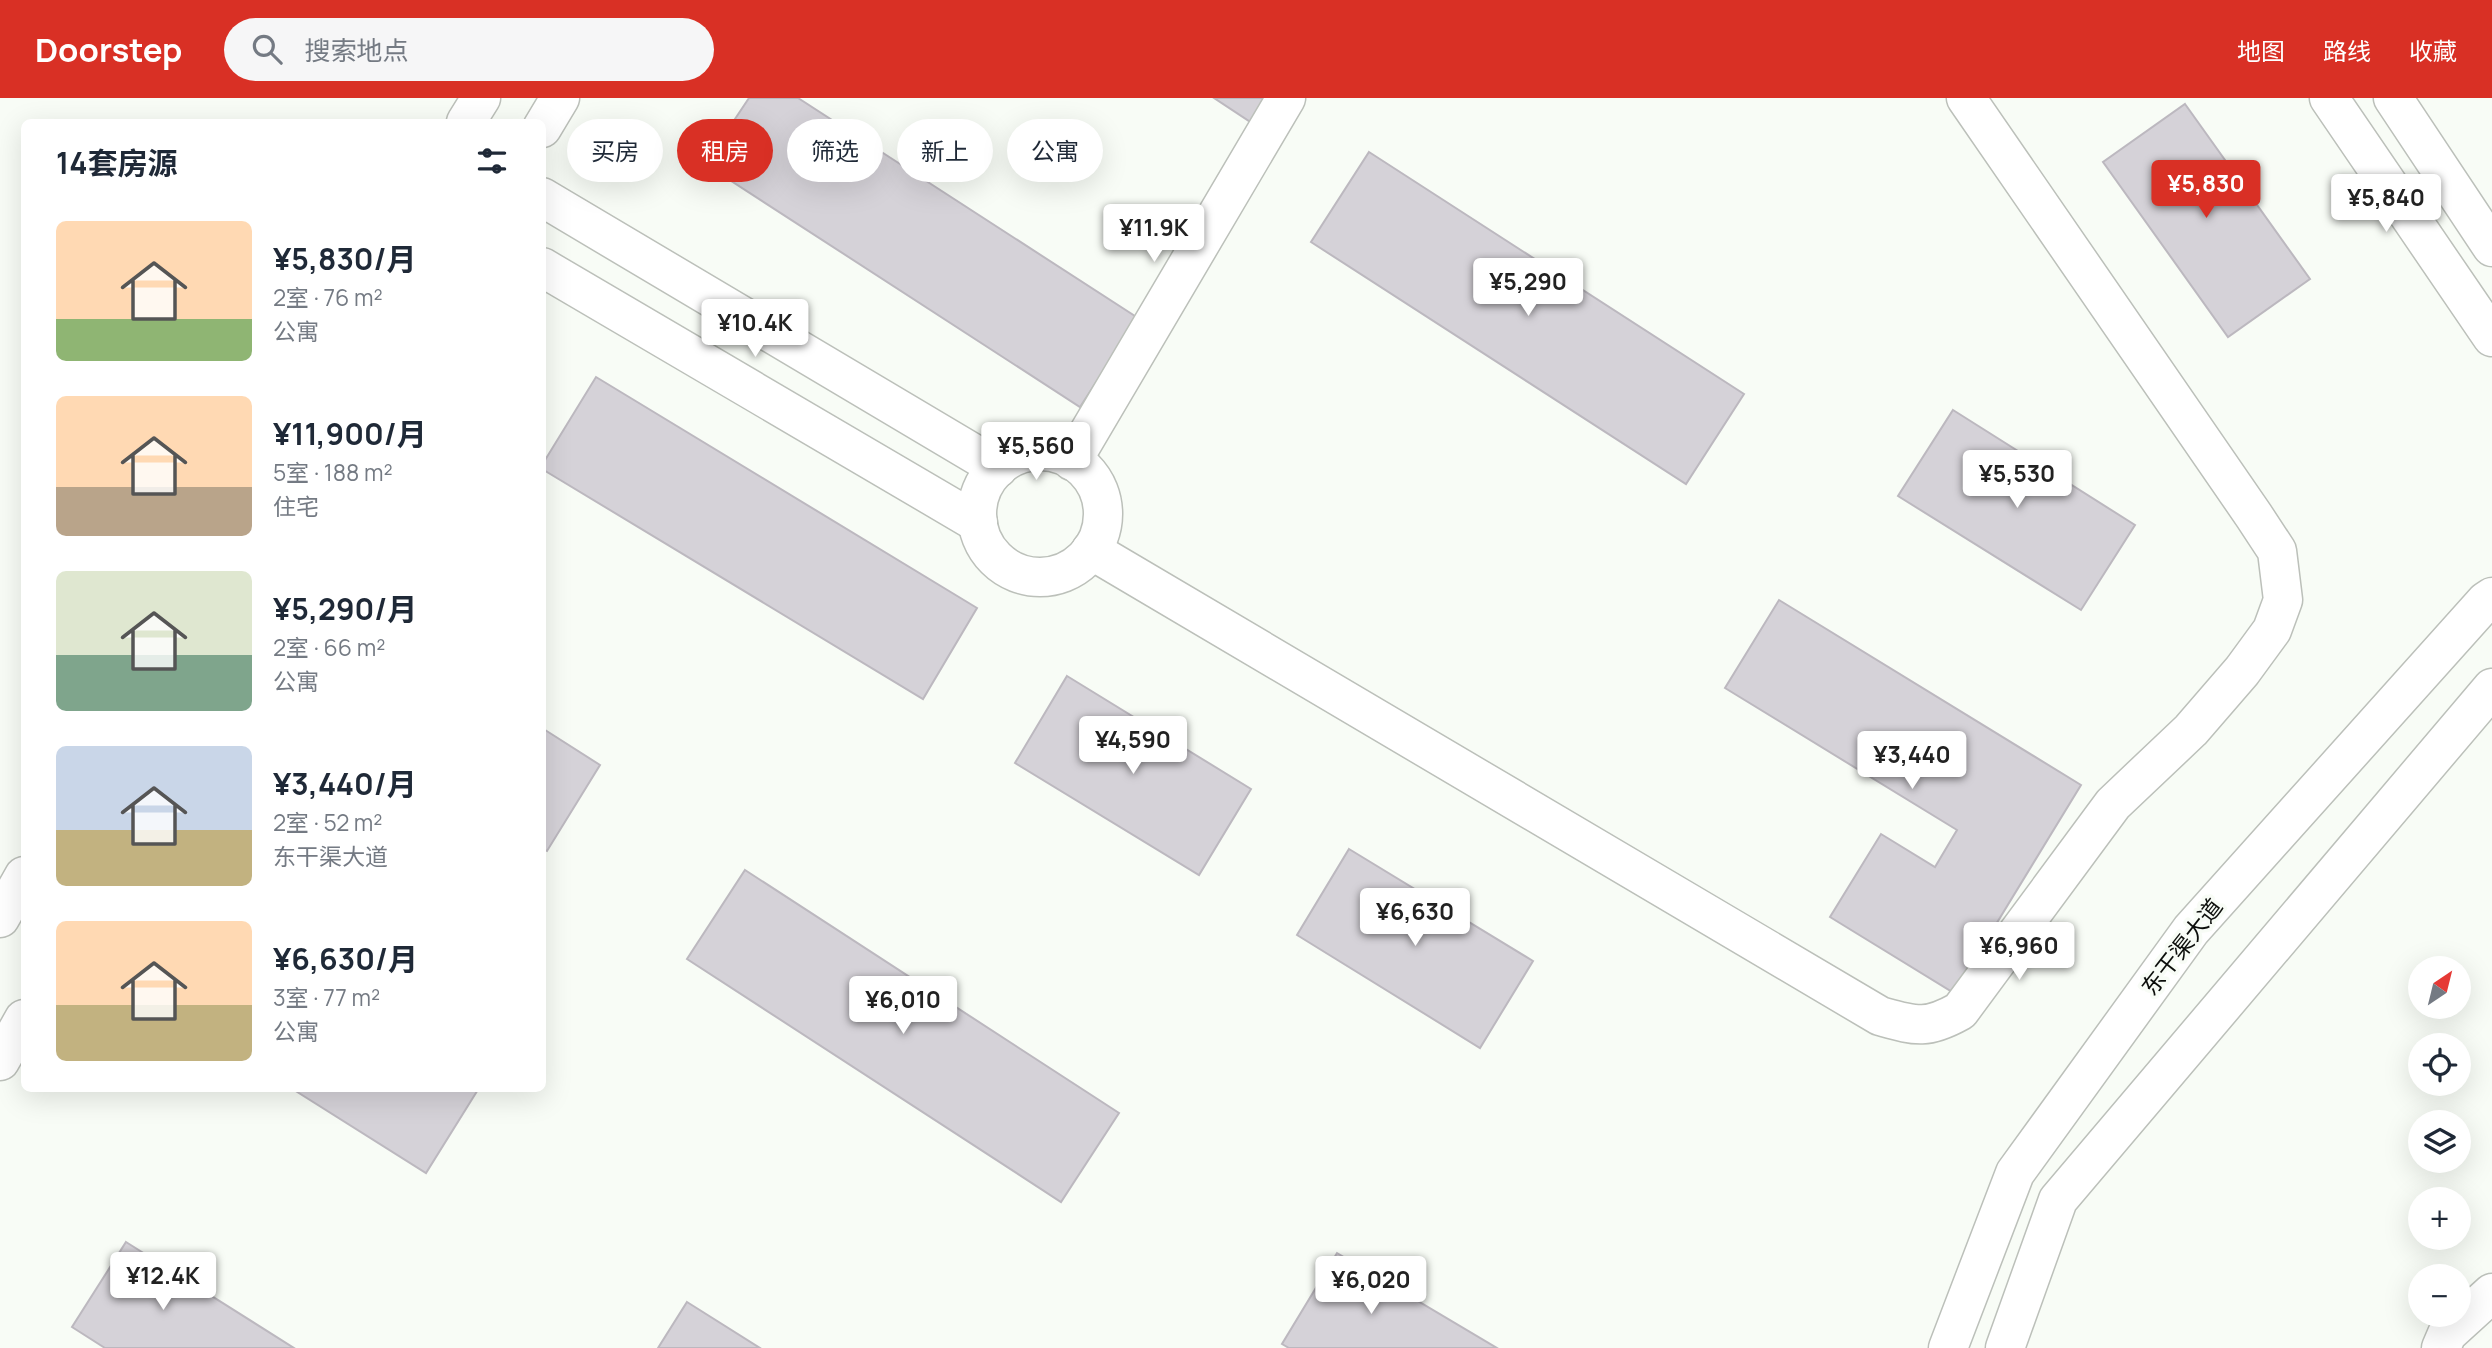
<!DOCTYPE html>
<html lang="zh">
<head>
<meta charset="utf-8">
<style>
	body { margin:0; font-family:Manrope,"Noto Sans SC",sans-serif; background:#f6f6f7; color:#1f2937; height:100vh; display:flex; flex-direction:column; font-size:26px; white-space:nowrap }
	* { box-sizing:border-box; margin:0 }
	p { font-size:23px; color:#747a83 }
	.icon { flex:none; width:38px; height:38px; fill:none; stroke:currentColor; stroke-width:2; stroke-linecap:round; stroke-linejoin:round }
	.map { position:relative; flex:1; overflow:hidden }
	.side { position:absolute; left:21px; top:21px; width:525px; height:973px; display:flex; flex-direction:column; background:#fff; border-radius:10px; box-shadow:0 7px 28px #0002 }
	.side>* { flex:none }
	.top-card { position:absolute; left:567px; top:21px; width:665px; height:63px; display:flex; gap:14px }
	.needle { width:46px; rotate:35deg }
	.controls { position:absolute; left:2408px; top:858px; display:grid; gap:14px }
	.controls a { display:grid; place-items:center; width:63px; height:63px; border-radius:50%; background:#fff; box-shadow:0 7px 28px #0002; font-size:35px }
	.price { position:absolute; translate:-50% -60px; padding:0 16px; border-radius:7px; background:#fff; color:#222; font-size:23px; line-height:46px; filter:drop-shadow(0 2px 4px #0008) }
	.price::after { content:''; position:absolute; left:50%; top:42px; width:21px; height:16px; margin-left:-10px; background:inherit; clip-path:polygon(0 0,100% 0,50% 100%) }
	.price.current { background:#d93025; color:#fff }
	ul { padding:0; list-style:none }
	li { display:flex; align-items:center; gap:21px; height:175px; padding:0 35px }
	li span { display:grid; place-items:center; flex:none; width:196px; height:140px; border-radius:10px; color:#555 }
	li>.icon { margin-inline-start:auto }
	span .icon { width:84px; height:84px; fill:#fffc; stroke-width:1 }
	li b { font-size:30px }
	h2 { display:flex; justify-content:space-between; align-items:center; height:84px; padding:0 35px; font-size:30px }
	.pill { padding:0 24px; border-radius:32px; background:#fff; box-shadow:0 7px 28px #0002; font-size:24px; line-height:63px }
	.pill.current { background:#d93025; color:#fff }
	header { display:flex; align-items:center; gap:42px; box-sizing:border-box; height:98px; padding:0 35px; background:#d93025; color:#fff }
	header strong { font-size:33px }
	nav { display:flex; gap:38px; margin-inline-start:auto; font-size:24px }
	.search { width:490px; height:63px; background:#f6f6f7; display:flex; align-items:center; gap:18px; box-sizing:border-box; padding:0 24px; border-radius:38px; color:#747a83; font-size:26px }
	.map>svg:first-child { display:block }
	.building { fill:#d5d2d8; stroke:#bcb8bf; stroke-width:2 }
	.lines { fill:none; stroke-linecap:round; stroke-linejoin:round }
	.minor-casing { stroke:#bcc0ba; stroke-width:41 }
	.tertiary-casing { stroke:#bcc0ba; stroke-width:41 }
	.primary-casing { stroke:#bcc0ba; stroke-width:41 }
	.minor { stroke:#fff; stroke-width:38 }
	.tertiary { stroke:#fff; stroke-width:38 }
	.primary { stroke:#fff; stroke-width:38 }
	.labels { text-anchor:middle; stroke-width:7; stroke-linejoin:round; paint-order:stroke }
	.street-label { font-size:23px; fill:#0c0e0b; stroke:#f8fcf6 }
</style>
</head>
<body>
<header>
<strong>Doorstep</strong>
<div class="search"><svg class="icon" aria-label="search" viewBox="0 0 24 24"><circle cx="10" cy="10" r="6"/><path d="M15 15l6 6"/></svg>搜索地点</div>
<nav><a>地图</a><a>路线</a><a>收藏</a></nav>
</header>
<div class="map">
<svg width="2492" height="1250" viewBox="0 0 2492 1250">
	<rect width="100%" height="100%" fill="#f8fcf6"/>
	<g class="building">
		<polygon points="749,0 798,0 1138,220 1080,309 705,66"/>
		<polygon points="1214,0 1268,0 1252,25"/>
		<polygon points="2185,6 2310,181 2228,239 2103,64"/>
		<polygon points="1369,54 1744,296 1686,386 1311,144"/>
		<polygon points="596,279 977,510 923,601 542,371 542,367"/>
		<polygon points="1953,312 2135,427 2081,512 1898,398"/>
		<polygon points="1779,502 2081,687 1954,895 1830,819 1881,736 1935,769 1957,732 1725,590"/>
		<polygon points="1067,578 1251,691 1199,777 1015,665"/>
		<polygon points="542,630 600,667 547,753 542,750"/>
		<polygon points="1349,751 1533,863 1480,950 1297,837"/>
		<polygon points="745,772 1119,1015 1061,1104 687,861"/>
		<polygon points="291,990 479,990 426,1075"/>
		<polygon points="126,1144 294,1250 105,1250 72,1229"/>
		<polygon points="1337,1155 1497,1250 1289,1250 1282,1246"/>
		<polygon points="687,1204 760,1250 658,1250"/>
	</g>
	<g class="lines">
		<g class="minor-casing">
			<g id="minor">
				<polyline points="542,99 998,370"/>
				<polyline points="542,169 978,425"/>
				<circle cx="1040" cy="416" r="63"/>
				<polyline points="1072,363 1286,0"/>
				<path d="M1091 452 1880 918C1916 928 1926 932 1960 913L2113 706 2191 632 2242 573 2272 532 2283 502 2277 453 2254 418 1966 0"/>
				<polyline points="2441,1250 2447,1236 2492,1195"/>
			</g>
		</g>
		<g class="tertiary-casing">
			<g id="tertiary">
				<polyline points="2329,0 2492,239"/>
				<polyline points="2393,0 2492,149"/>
				<polyline points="466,24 481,0"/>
				<polyline points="542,30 560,0"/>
				<polyline points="0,820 24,778"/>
				<polyline points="0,963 24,921"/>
			</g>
		</g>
		<g class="primary-casing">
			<g id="primary">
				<polyline points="1948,1250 2015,1075 2191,832 2486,503 2492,499"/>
				<polyline points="2005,1250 2058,1102 2492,590"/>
			</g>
		</g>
		<use href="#minor" class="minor"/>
		<use href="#tertiary" class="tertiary"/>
		<use href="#primary" class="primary"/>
	</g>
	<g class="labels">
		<g class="street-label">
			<text transform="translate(2182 849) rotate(-52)" y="8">东干渠大道</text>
		</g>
	</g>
</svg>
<div class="controls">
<a><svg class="needle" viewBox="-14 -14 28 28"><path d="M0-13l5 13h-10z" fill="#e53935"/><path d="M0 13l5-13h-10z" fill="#747a83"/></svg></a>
<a><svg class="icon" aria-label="locate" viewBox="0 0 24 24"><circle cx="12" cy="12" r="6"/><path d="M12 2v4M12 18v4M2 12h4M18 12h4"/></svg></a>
<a><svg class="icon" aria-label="layers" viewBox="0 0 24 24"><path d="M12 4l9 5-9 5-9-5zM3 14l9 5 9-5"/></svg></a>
<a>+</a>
<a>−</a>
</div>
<b class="price current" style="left:2206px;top:122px">¥5,830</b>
<b class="price" style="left:2386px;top:136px">¥5,840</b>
<b class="price" style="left:1154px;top:166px">¥11.9K</b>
<b class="price" style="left:1528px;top:220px">¥5,290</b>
<b class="price" style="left:755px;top:261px">¥10.4K</b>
<b class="price" style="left:1036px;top:384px">¥5,560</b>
<b class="price" style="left:2017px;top:412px">¥5,530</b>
<b class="price" style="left:1133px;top:678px">¥4,590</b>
<b class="price" style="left:1912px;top:693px">¥3,440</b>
<b class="price" style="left:1415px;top:850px">¥6,630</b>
<b class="price" style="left:2019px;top:884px">¥6,960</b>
<b class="price" style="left:903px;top:938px">¥6,010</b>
<b class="price" style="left:163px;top:1214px">¥12.4K</b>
<b class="price" style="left:1371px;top:1218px">¥6,020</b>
<div class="top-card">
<a class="pill">买房</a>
<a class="pill current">租房</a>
<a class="pill">筛选</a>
<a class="pill">新上</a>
<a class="pill">公寓</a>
</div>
<section class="side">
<h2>14套房源<svg class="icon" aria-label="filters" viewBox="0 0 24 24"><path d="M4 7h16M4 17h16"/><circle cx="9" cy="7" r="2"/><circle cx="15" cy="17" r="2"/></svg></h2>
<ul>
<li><span style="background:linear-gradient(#ffd9b3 70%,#8fb573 0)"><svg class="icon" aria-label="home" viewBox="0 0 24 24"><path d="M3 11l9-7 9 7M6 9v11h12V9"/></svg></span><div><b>¥5,830/月</b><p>2室 · 76 m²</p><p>公寓</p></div></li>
<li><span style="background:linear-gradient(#ffd9b3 65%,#b9a48a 0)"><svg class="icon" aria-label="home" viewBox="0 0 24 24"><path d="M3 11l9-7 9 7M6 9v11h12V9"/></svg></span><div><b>¥11,900/月</b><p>5室 · 188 m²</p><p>住宅</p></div></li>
<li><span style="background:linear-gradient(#dfe7d0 60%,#7fa58c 0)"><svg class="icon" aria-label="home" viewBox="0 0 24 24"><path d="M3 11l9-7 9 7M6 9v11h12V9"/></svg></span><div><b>¥5,290/月</b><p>2室 · 66 m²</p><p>公寓</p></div></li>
<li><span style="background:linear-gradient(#c9d6e8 60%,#c2b280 0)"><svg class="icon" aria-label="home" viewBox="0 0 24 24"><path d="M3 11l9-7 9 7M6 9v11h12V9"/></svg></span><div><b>¥3,440/月</b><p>2室 · 52 m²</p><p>东干渠大道</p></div></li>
<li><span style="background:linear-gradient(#ffd9b3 60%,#c2b280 0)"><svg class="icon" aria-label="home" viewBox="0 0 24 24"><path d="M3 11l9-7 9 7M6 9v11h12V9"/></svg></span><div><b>¥6,630/月</b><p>3室 · 77 m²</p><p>公寓</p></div></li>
</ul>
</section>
</div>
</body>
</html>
